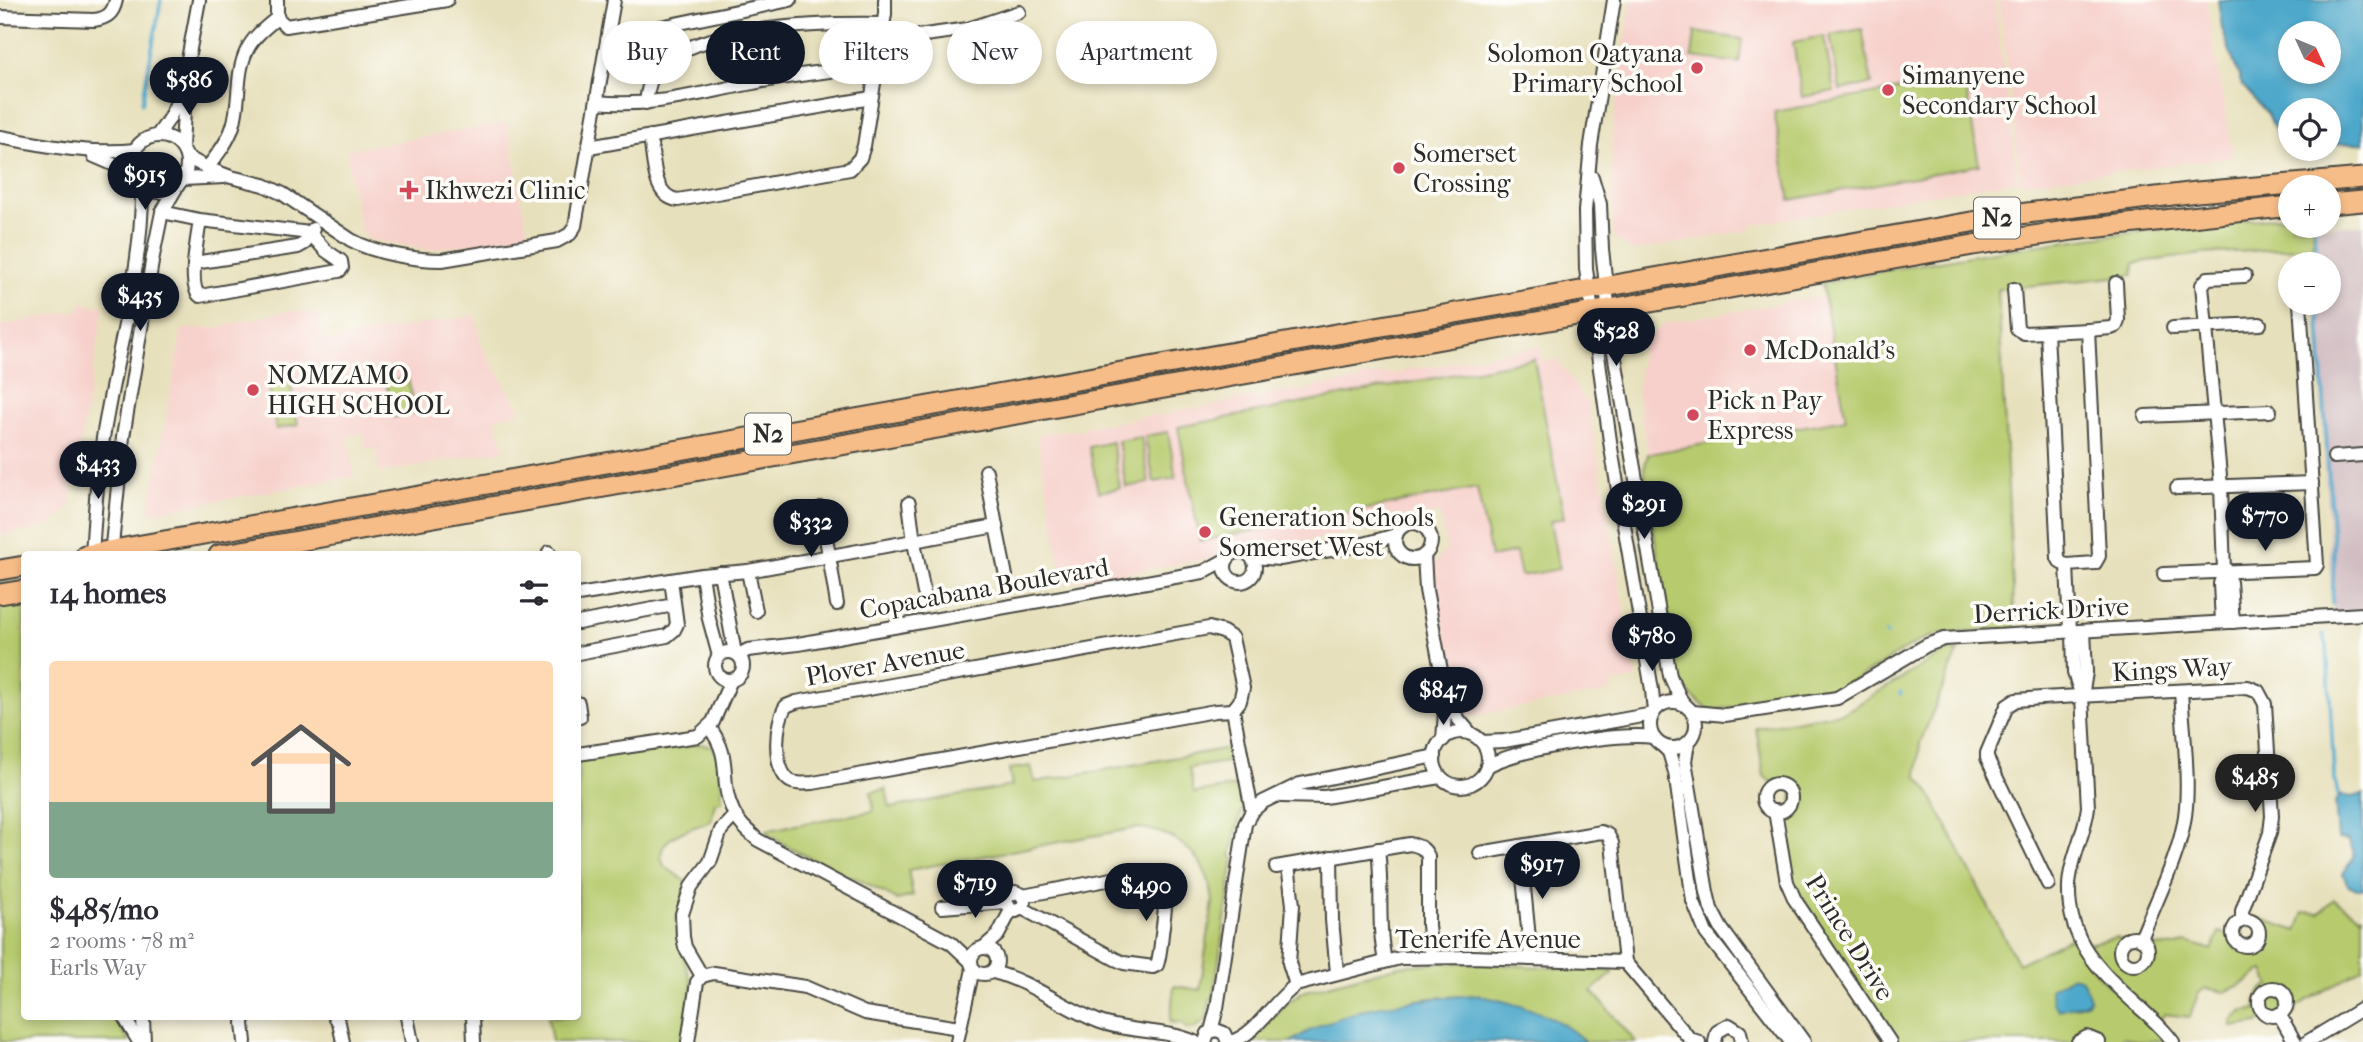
<!DOCTYPE html>
<html lang="en">
<head>
<meta charset="utf-8">
<style>
	body { margin:0; font-family:"IM FELL French Canon",serif; background:#f7f7f7; color:#2b2b33; height:100vh; display:flex; flex-direction:column; font-size:26px; white-space:nowrap }
	* { box-sizing:border-box; margin:0 }
	p { font-size:23px; color:#7c7c81 }
	.icon { flex:none; width:38px; height:38px; fill:none; stroke:currentColor; stroke-width:2; stroke-linecap:round; stroke-linejoin:round }
	.map { position:relative; flex:1; overflow:hidden }
	.details { position:absolute; left:21px; top:551px; width:560px; height:469px; display:flex; flex-direction:column; background:#fff; border-radius:7px; box-shadow:0 4px 10px #0003 }
	.details>* { flex:none }
	.banner { position:absolute; left:602px; top:21px; width:665px; height:63px; display:flex; gap:14px }
	.needle { width:46px; rotate:134deg }
	.tools { position:absolute; left:2278px; top:21px; display:grid; gap:14px }
	.tools a { display:grid; place-items:center; width:63px; height:63px; border-radius:50%; background:#fff; box-shadow:0 4px 10px #0003; font-size:35px }
	.price { position:absolute; translate:-50% -60px; padding:0 16px; border-radius:24px; background:#111827; color:#fff; font-size:23px; line-height:46px; filter:drop-shadow(0 2px 4px #0008) }
	.price::after { content:''; position:absolute; left:50%; top:42px; width:21px; height:16px; margin-left:-10px; background:inherit; clip-path:polygon(0 0,100% 0,50% 100%) }
	.price.active { background:#222; color:#fff }
	ul { padding:0; list-style:none }
	li { display:grid; align-content:center; gap:14px; height:371px; padding:0 28px }
	li span { display:grid; place-items:center; height:217px; border-radius:7px; color:#555 }
	li>.icon { margin-inline-start:auto }
	span .icon { width:126px; height:126px; fill:#fffc; stroke-width:1 }
	li b { font-size:30px }
	h2 { display:flex; justify-content:space-between; align-items:center; height:84px; padding:0 28px; font-size:30px }
	.chip { padding:0 24px; border-radius:32px; background:#fff; box-shadow:0 4px 10px #0003; font-size:24px; line-height:63px }
	.chip.active { background:#111827; color:#fff }
	.map>svg:first-child { display:block }
	.built { fill:#f7d0cb }
	.industrial { fill:#d2bec2 }
	.green { fill:#b7cb6e; stroke:#717b4c; stroke-width:2; fill-rule:evenodd }
	.water { fill:#4da8cb; stroke:#3c6a7b; stroke-width:2; fill-rule:evenodd }
	.lines { fill:none; stroke-linecap:round; stroke-linejoin:round }
	.stream { stroke:#4da8cb; stroke-width:3.5 }
	.minor-casing { stroke:#474641; stroke-width:16 }
	.highway-casing { stroke:#474641; stroke-width:23 }
	.minor { stroke:#fff; stroke-width:12 }
	.highway { stroke:#f7bd88; stroke-width:19 }
	.poi-dot { fill:#d1495b; stroke:#fdfcf7; stroke-width:2.5 }
	.labels { text-anchor:middle; stroke-width:7; stroke-linejoin:round; paint-order:stroke }
	.shield { fill:#fdfcf7; stroke:#6a6a68; stroke-width:2 }
	.shield-label { font-size:24px; font-weight:bold; fill:#2b2b2b }
	.poi-label { font-size:26px; fill:#2b2b2b; stroke:#fdfcf7; text-anchor:start }
	.street-label { font-size:26px; fill:#2b2b2b; stroke:#fdfcf7 }
</style>
</head>
<body>
<div class="map">
<svg width="2363" height="1042" viewBox="0 0 2363 1042">
	<rect width="100%" height="100%" fill="#fdfcf7"/>
	<filter id="ink" filterUnits="userSpaceOnUse"><feTurbulence type="fractalNoise" baseFrequency=".0143" numOctaves="2"/><feDisplacementMap in="SourceGraphic" scale="14" xChannelSelector="R" yChannelSelector="G"/><feConvolveMatrix kernelMatrix="1 2 1 2 8 2 1 2 1" color-interpolation-filters="sRGB"/></filter>
	<filter id="wash" filterUnits="userSpaceOnUse"><feTurbulence type="fractalNoise" baseFrequency=".00686" numOctaves="4" result="noise"/><feDisplacementMap in="SourceGraphic" scale="28" xChannelSelector="R" yChannelSelector="G"/><feGaussianBlur stdDeviation="1.57" result="paint"/><feColorMatrix in="noise" values="0 0 0 0 0 0 0 0 0 0 0 0 0 0 0 0 0 1.4 0 .05"/><feComposite in="paint" operator="in"/></filter>
	<g filter="url(#wash)">
		<rect width="100%" height="100%" fill="#e7e0bc"/>
		<g class="built">
			<polygon points="1631,0 1994,0 2018,180 1751,225 1750,230 1632,251 1613,236 1612,135"/>
			<polygon points="1999,0 2206,0 2233,157 2021,183"/>
			<polygon points="507,123 528,235 428,250 368,239 360,229 346,150"/>
			<polygon points="1824,296 1846,419 1648,454 1637,389 1642,346 1646,340 1666,323"/>
			<polygon points="80,303 104,307 69,508 50,526 0,536 0,326 80,310"/>
			<polygon points="288,311 318,313 325,341 476,315 481,345 521,411 494,418 505,450 379,473 376,448 366,449 363,433 347,438 355,476 149,513 182,329 214,328"/>
			<polygon points="1540,346 1543,362 1559,359 1560,364 1588,404 1636,678 1610,684 1612,691 1466,717 1457,700 1433,567 1441,554 1447,552 1440,513 1420,517 1409,516 1382,527 1261,549 1248,543 1232,545 1217,557 1064,583 1037,435 1067,430 1068,432 1083,430 1083,427 1129,421 1129,419 1159,414 1160,416 1175,413 1175,411 1221,405 1221,403 1252,397 1252,399 1267,397 1267,394 1297,389 1298,391 1313,389 1313,386 1358,381 1359,378 1389,373 1390,375 1404,372 1405,370 1450,364 1450,362"/>
		</g>
		<polygon class="industrial" points="2363,225 2363,614 2333,615 2316,303 2329,303 2329,264 2314,264 2312,227"/>
		<g class="green">
			<polygon points="1862,29 1872,84 1840,90 1830,35"/>
			<polygon points="1695,32 1742,39 1739,63 1692,57"/>
			<polygon points="1824,36 1834,91 1802,97 1793,42"/>
			<polygon points="1964,77 1979,165 1790,200 1774,112"/>
			<path d="M2291 216V226H2312L2313 247 2202 254 2134 263 2133 275 1998 289 2015 628 1938 634 1921 640 1836 691 1815 696 1712 710C1696 703 1686 692 1679 676L1647 494 1644 469 1648 454 1846 419 1822 284C1867 273 1912 266 1958 258 2068 239 2179 226 2291 216Z"/>
			<polygon points="1534,359 1564,518 1550,521 1559,569 1521,576 1516,552 1491,557 1477,488 1200,541 1178,427"/>
			<polygon points="408,378 415,413 393,417 386,382"/>
			<polygon points="290,380 298,425 276,429 268,383"/>
			<polygon points="1168,432 1176,478 1154,482 1145,436"/>
			<polygon points="1141,437 1149,483 1126,487 1118,441"/>
			<polygon points="1112,442 1120,488 1098,492 1089,447"/>
			<polygon points="24,599 24,1017 114,1017 129,1042 0,1042 0,604"/>
			<path d="M1958 651 1920 743 1917 776 1927 788 2018 964 2073 937 2086 960 2100 978 2166 1039C2152 1042 2136 1042 2124 1037L2114 1042H1896L1801 901 1792 881 1781 815 1792 807 1793 793 1785 783 1770 781 1764 776 1756 728 1845 712 1945 652ZM2073 976 2086 1003 2075 1007 2050 989Z"/>
			<path d="M700 744 712 746 720 759 722 801 715 802 711 821C691 829 650 837 664 866L687 882 676 919 680 947 692 984 683 1042H552L548 1017H578V760Z"/>
			<path d="M1230 748 1233 761 1189 768 1194 793 1239 786 1244 807 1239 819 1231 856 1234 858 1213 1000 1210 999 1207 1019 1195 1028 1187 1029 1182 1023 1170 1022 1174 986 1200 990 1213 902C1209 859 1179 831 1136 828L908 870 913 896 897 900 852 876 847 878 769 836 767 830 874 811 871 792 886 789 890 808 1012 786 1009 769 1031 766 1035 782Z"/>
			<path d="M2334 899 2361 916 2363 915V968L2296 1007 2294 1015 2274 1022 2263 1019 2258 1023 2232 1027 2231 1021 2242 1012 2257 1009C2255 997 2259 989 2270 985L2264 971 2258 973 2249 981 2225 992 2205 988 2198 994 2190 1017 2164 1014 2161 1020 2118 983 2087 944 2117 937 2122 939 2118 948 2119 958 2131 967 2141 966 2148 960 2151 947 2177 946 2187 942 2212 950 2219 932 2229 935 2236 948 2250 950 2261 941 2263 931 2258 922 2259 918 2297 931 2304 912 2320 913Z"/>
			<polygon points="1452,962 1612,971 1613,973 1592,991 1636,1042 1585,1042 1583,1039 1477,995 1429,998 1365,1009 1307,1032 1291,1042 1251,1042 1286,1004 1302,992 1399,966"/>
		</g>
		<g class="water">
			<path d="M2218 0H2363V143L2329 144V110H2291V141L2278 137 2268 114 2242 85 2222 29ZM2291 33H2329V72H2291Z"/>
			<path d="M2363 794V889H2357L2348 885 2343 874C2351 859 2359 857 2348 840L2338 839 2335 801 2341 795 2352 797Z"/>
			<polygon points="2073,976 2082,979 2090,998 2086,1003 2059,1010 2053,1003 2050,989"/>
			<path d="M1477 995C1516 1004 1556 1012 1585 1042H1291C1345 1005 1414 999 1477 995Z"/>
		</g>
		<g class="lines">
			<g class="stream">
				<polyline points="142,103 161,0"/>
				<polyline points="2294,149 2296,158"/>
				<polyline points="2314,226 2317,264"/>
				<polyline points="2318,303 2334,559 2332,604"/>
				<polyline points="1886,633 1887,635"/>
				<polyline points="2323,634 2327,646 2334,774 2338,795"/>
				<polyline points="1900,694 1901,692"/>
			</g>
		</g>
	</g>
	<g filter="url(#ink)">
		<g class="lines">
			<g class="minor-casing">
				<g id="minor">
					<polyline points="277,0 277,18 286,26 447,0"/>
					<polyline points="1614,0 1591,145 1585,211 1586,269 1611,448 1652,690 1654,712"/>
					<path d="M0 17 94 20C107 18 113 14 116 0"/>
					<polyline points="608,38 790,0"/>
					<path d="M597 102C650 108 701 93 753 83 794 75 835 70 877 66"/>
					<path d="M646 103C647 91 650 78 658 68 698 25 827 23 883 24L892 35 903 38 968 29 1019 12"/>
					<circle cx="159" cy="164" r="28"/>
					<polyline points="157,136 169,119 182,92 199,0"/>
					<path d="M0 137C45 145 89 155 135 150"/>
					<path d="M650 137C654 158 652 197 678 200L850 169 860 158 864 146 885 14V0"/>
					<polyline points="182,147 185,92"/>
					<polyline points="589,147 871,98"/>
					<polyline points="94,156 133,173"/>
					<path d="M187 157 207 168 231 177 264 185 283 194 351 240C374 253 415 260 442 260L557 241 570 234 575 226 614 0"/>
					<path d="M207 168C217 155 228 142 233 126 241 101 235 74 247 50 253 37 266 27 277 18"/>
					<polyline points="1592,177 1600,204 1602,249 1612,341 1670,676 1681,700 1688,708"/>
					<polyline points="183,179 224,177"/>
					<path d="M162 212 200 220 310 233 325 250 341 261 342 268 339 271 200 296C187 286 198 236 200 220"/>
					<polyline points="194,263 298,247 305,243 313,229"/>
					<polyline points="2014,289 2017,329 2024,333 2047,332"/>
					<polyline points="2173,328 2260,324"/>
					<polygon points="2088,330 2099,556 2095,563 2067,565 2061,563 2058,558 2047,332"/>
					<polyline points="2088,330 2111,328 2116,326 2118,320 2116,283"/>
					<polyline points="2145,416 2270,411"/>
					<polyline points="2334,457 2363,455"/>
					<polyline points="986,471 996,526"/>
					<polyline points="2177,488 2312,483"/>
					<polyline points="909,503 914,542 924,593"/>
					<polyline points="821,508 837,604"/>
					<circle cx="1413" cy="541" r="18"/>
					<circle cx="1240" cy="567" r="15"/>
					<polyline points="549,552 550,555"/>
					<path d="M92 555C95 508 98 461 107 415 120 340 143 263 142 187"/>
					<polyline points="111,555 123,437 153,256 162,212 178,185"/>
					<polyline points="1424,555 1426,590 1446,697 1455,715 1471,734"/>
					<polyline points="1252,557 1280,559 1364,544 1396,535"/>
					<polyline points="2067,565 2070,631"/>
					<polyline points="748,571 756,611"/>
					<polyline points="2224,571 2230,582 2233,622"/>
					<polyline points="720,573 735,653"/>
					<polyline points="2164,574 2315,568 2317,565 2300,303"/>
					<polyline points="702,575 709,619 719,656"/>
					<polyline points="578,595 702,575 748,571 996,526 1006,576"/>
					<polyline points="2222,622 2220,584 2224,571 2221,486 2202,285 2208,278 2245,276"/>
					<polyline points="578,623 674,605"/>
					<path d="M1209 628 1223 632 1232 638 1243 688 1240 701 1233 710 1215 711 813 783C805 783 797 785 790 781 772 769 775 722 786 706L796 702Z"/>
					<polyline points="2073,631 2074,673 2081,693"/>
					<path d="M2084 631 2086 672 2082 697 2088 807C2085 834 2070 859 2069 886 2067 942 2101 972 2139 1007 2151 1018 2164 1029 2173 1042"/>
					<circle cx="729" cy="666" r="14"/>
					<polyline points="578,653 667,636 674,630 677,624 671,580"/>
					<polyline points="738,655 748,650 798,644 1203,572 1227,559"/>
					<circle cx="1673" cy="725" r="23"/>
					<polyline points="578,703 580,717"/>
					<polyline points="1233,710 1252,811"/>
					<polyline points="1693,712 1725,715 1837,698 1927,645 1944,639 2363,614"/>
					<path d="M709 727C734 759 718 780 733 811 738 823 748 831 758 840L951 943 970 961"/>
					<circle cx="1461" cy="759" r="27"/>
					<polyline points="1443,740 1446,698"/>
					<polyline points="1482,742 1504,741 1653,714"/>
					<polyline points="1688,743 1685,761 1707,892 1711,909 1721,928 1804,1042"/>
					<polyline points="1663,746 1669,752 1675,772 1693,901 1706,933 1791,1042"/>
					<polyline points="578,754 698,736 713,722 731,680"/>
					<path d="M1487 766C1518 749 1619 732 1653 737"/>
					<circle cx="1777" cy="798" r="14"/>
					<polyline points="1281,796 1325,797 1440,777"/>
					<polyline points="1775,811 1787,882 1795,900 1890,1042"/>
					<polyline points="1520,846 1531,959"/>
					<path d="M1378 849C1383 887 1377 923 1385 961"/>
					<polyline points="1480,853 1601,832 1608,835 1612,843 1625,962 1690,1039 1699,1042"/>
					<polyline points="1331,857 1332,920 1337,973"/>
					<polyline points="1288,865 1293,905 1289,963 1296,985"/>
					<path d="M1276 867 1410 844C1420 846 1424 848 1428 856V925L1431 957"/>
					<polyline points="2048,884 1987,758 1987,753 2007,706 2016,700 2042,698 2248,687 2258,691 2265,704 2272,816 2270,833 2242,911 2242,921"/>
					<polyline points="942,907 1006,902"/>
					<path d="M1022 908 1025 901 1021 894 1015 892 1008 896 1006 902 1011 910 1016 911 1022 908 1115 959 1124 963 1153 967 1157 965C1161 953 1161 939 1163 926 1166 899 1171 879 1138 874L1023 896"/>
					<circle cx="2246" cy="933" r="13"/>
					<circle cx="2134" cy="951" r="14"/>
					<path d="M2141 939C2156 900 2179 858 2185 816 2190 780 2183 728 2181 691"/>
					<circle cx="984" cy="961" r="13"/>
					<polyline points="983,948 998,935 1011,910"/>
					<path d="M993 972C1032 982 1063 1008 1100 1022 1131 1033 1165 1029 1195 1042"/>
					<polyline points="702,976 714,973 805,987 865,1013 959,1028"/>
					<polyline points="702,976 685,947 683,937 682,914 691,887 710,862 721,830 735,815"/>
					<circle cx="2273" cy="1002" r="14"/>
					<polyline points="2279,1014 2295,1042"/>
					<polyline points="124,1017 139,1042"/>
					<polyline points="143,1017 144,1042"/>
					<polyline points="244,1017 243,1023 245,1042"/>
					<polyline points="335,1017 339,1023 343,1042"/>
					<polyline points="407,1017 412,1042"/>
					<polyline points="473,1017 474,1042"/>
					<polyline points="1211,1031 1217,1008 1245,824 1252,811 1263,802 1300,784 1435,756"/>
					<polyline points="688,1042 697,982 702,976"/>
					<polyline points="957,1042 973,969"/>
					<polyline points="1205,1042 1208,1033 1216,1030 1224,1033 1228,1042"/>
					<path d="M1231 1042C1258 1033 1273 1001 1296 985L1400 958 1471 957 1625 962"/>
					<polyline points="1715,1042 1717,1032 1729,1025 1740,1032 1742,1042"/>
					<polyline points="2078,1042 2087,1037 2099,1042"/>
					<polyline points="2307,1042 2363,1008"/>
				</g>
			</g>
			<g class="highway-casing">
				<g id="highway">
					<polyline points="2329,204 2363,201"/>
					<polyline points="85,555 2011,215 2197,192 2363,178"/>
					<polyline points="219,555 1973,245 2073,230 2291,206"/>
					<polyline points="0,570 24,566"/>
					<polyline points="0,594 24,590"/>
				</g>
			</g>
			<use href="#minor" class="minor"/>
			<use href="#highway" class="highway"/>
		</g>
	</g>
	<g class="poi-dot">
		<circle cx="1697" cy="68" r="7"/>
		<circle cx="1888" cy="90" r="7"/>
		<circle cx="1399" cy="168" r="7"/>
		<path d="M405.5 179.5h7v7h7v7h-7v7h-7v-7h-7v-7h7z"/>
		<circle cx="1750" cy="350" r="7"/>
		<circle cx="253" cy="390" r="7"/>
		<circle cx="1693" cy="415" r="7"/>
		<circle cx="1205" cy="532" r="7"/>
	</g>
	<g class="labels">
		<g class="shield">
			<rect x="1974" y="197.5" width="46" height="41" rx="5"/>
			<rect x="745" y="413.5" width="46" height="41" rx="5"/>
		</g>
		<g class="shield-label">
			<text x="1997" y="226">N2</text>
			<text x="768" y="442">N2</text>
		</g>
		<g class="poi-label">
			<text x="1683" y="62" text-anchor="end">Solomon Qatyana<tspan x="1683" dy="30">Primary School</tspan></text>
			<text x="1902" y="84">Simanyene<tspan x="1902" dy="30">Secondary School</tspan></text>
			<text x="1413" y="162">Somerset<tspan x="1413" dy="30">Crossing</tspan></text>
			<text x="425" y="199">Ikhwezi Clinic</text>
			<text x="1764" y="359">McDonald's</text>
			<text x="267" y="384">NOMZAMO<tspan x="267" dy="30">HIGH SCHOOL</tspan></text>
			<text x="1707" y="409">Pick n Pay<tspan x="1707" dy="30">Express</tspan></text>
			<text x="1219" y="526">Generation Schools<tspan x="1219" dy="30">Somerset West</tspan></text>
		</g>
		<g class="street-label">
			<text transform="translate(984 588) rotate(-10)" y="9">Copacabana Boulevard</text>
			<text transform="translate(2051 610) rotate(-3)" y="9">Derrick Drive</text>
			<text transform="translate(885 663) rotate(-10)" y="9">Plover Avenue</text>
			<text transform="translate(2172 669) rotate(-3)" y="9">Kings Way</text>
			<text transform="translate(1850 937) rotate(58)" y="9">Prince Drive</text>
			<text x="1488" y="948">Tenerife Avenue</text>
		</g>
	</g>
</svg>
<div class="tools">
<a><svg class="needle" viewBox="-14 -14 28 28"><path d="M0-13l5 13h-10z" fill="#e53935"/><path d="M0 13l5-13h-10z" fill="#7c7c81"/></svg></a>
<a><svg class="icon" aria-label="locate" viewBox="0 0 24 24"><circle cx="12" cy="12" r="6"/><path d="M12 2v4M12 18v4M2 12h4M18 12h4"/></svg></a>
<a>+</a>
<a>−</a>
</div>
<b class="price" style="left:189px;top:117px">$586</b>
<b class="price" style="left:145px;top:212px">$915</b>
<b class="price" style="left:140px;top:333px">$435</b>
<b class="price" style="left:1616px;top:368px">$528</b>
<b class="price" style="left:98px;top:501px">$433</b>
<b class="price" style="left:1644px;top:541px">$291</b>
<b class="price" style="left:2265px;top:553px">$770</b>
<b class="price" style="left:811px;top:559px">$332</b>
<b class="price" style="left:1652px;top:673px">$780</b>
<b class="price" style="left:1443px;top:727px">$847</b>
<b class="price active" style="left:2255px;top:814px">$485</b>
<b class="price" style="left:1542px;top:901px">$917</b>
<b class="price" style="left:975px;top:920px">$719</b>
<b class="price" style="left:1146px;top:923px">$490</b>
<div class="banner">
<a class="chip">Buy</a>
<a class="chip active">Rent</a>
<a class="chip">Filters</a>
<a class="chip">New</a>
<a class="chip">Apartment</a>
</div>
<section class="details">
<h2>14 homes<svg class="icon" aria-label="filters" viewBox="0 0 24 24"><path d="M4 7h16M4 17h16"/><circle cx="9" cy="7" r="2"/><circle cx="15" cy="17" r="2"/></svg></h2>
<ul>
<li><span style="background:linear-gradient(#ffd9b3 65%,#7fa58c 0)"><svg class="icon" aria-label="home" viewBox="0 0 24 24"><path d="M3 11l9-7 9 7M6 9v11h12V9"/></svg></span><div><b>$485/mo</b><p>2 rooms · 78 m²</p><p>Earls Way</p></div></li>
</ul>
</section>
</div>
</body>
</html>
